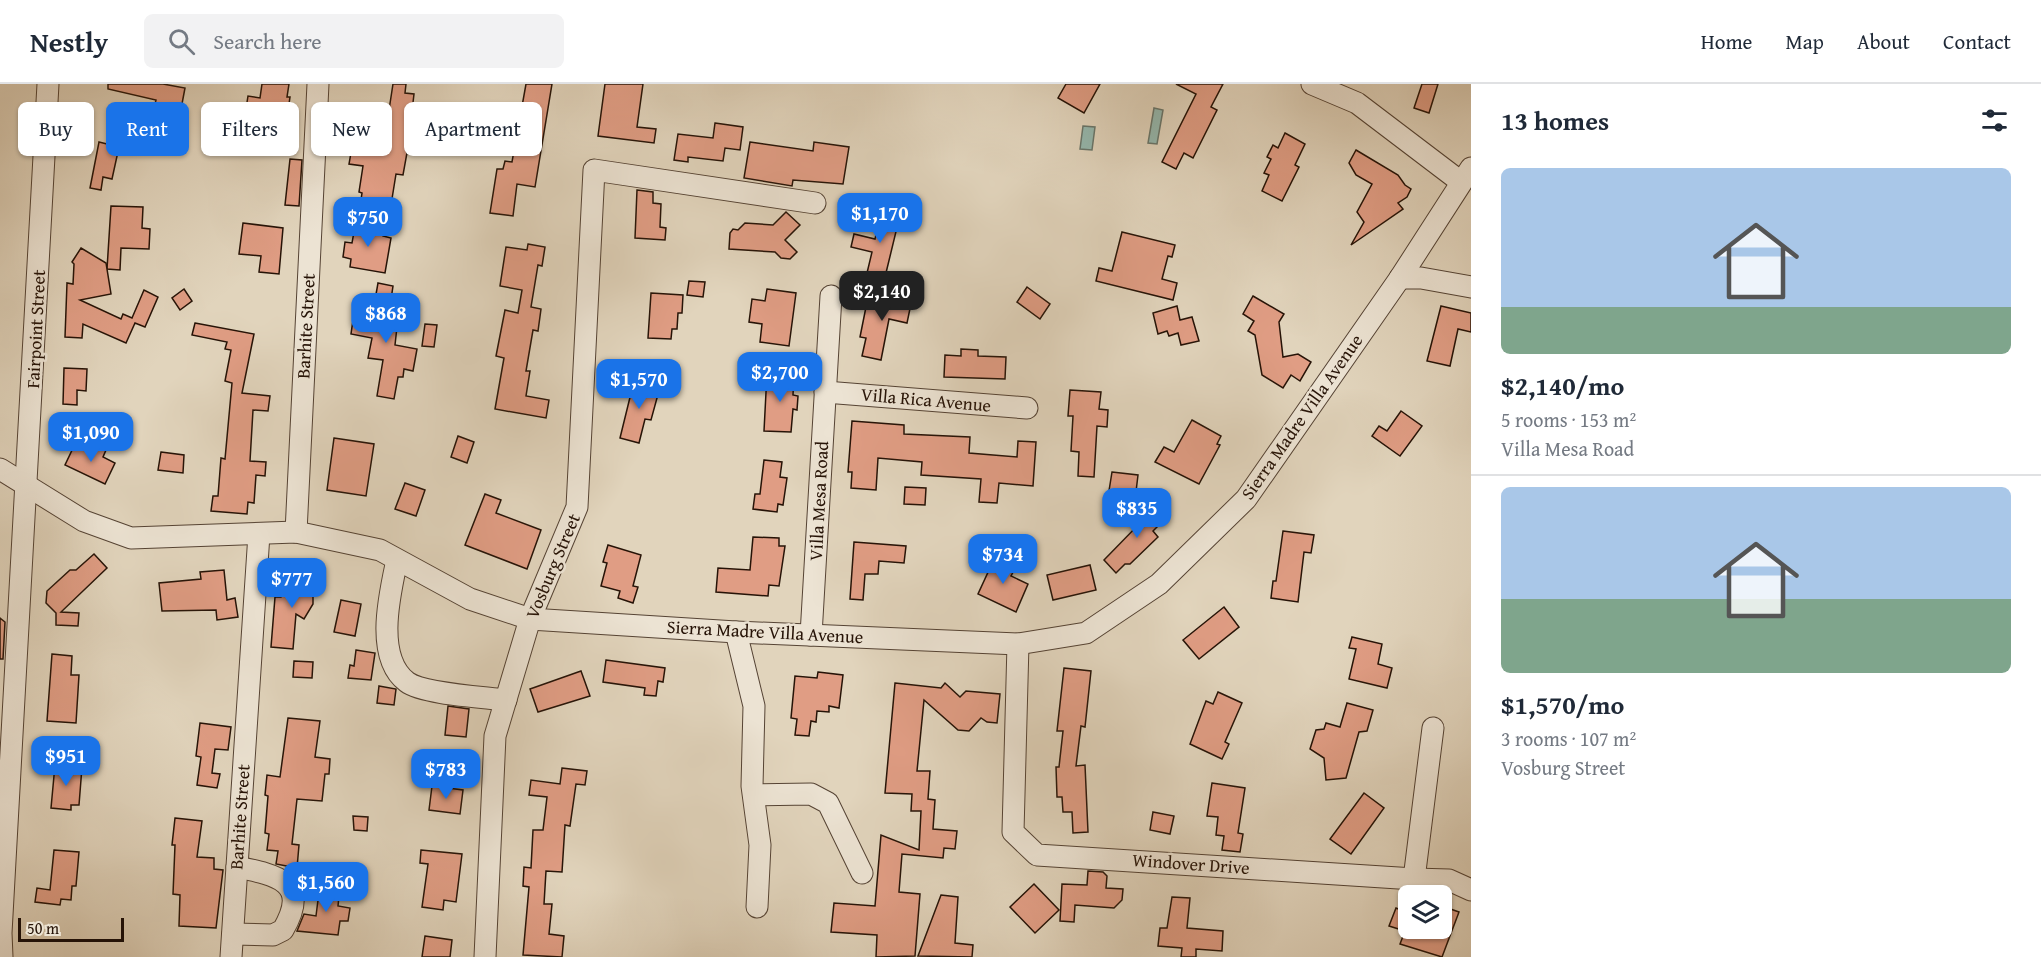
<!DOCTYPE html>
<html lang="en">
<head>
<meta charset="utf-8">
<style>
	body { margin:0; font-family:"Gentium Book Plus",serif; background:#f2f2f3; color:#1f2937; height:100vh; display:flex; flex-direction:column; font-size:22px; white-space:nowrap }
	* { box-sizing:border-box; margin:0 }
	p { font-size:20px; color:#747a83 }
	.icon { flex:none; width:33px; height:33px; fill:none; stroke:currentColor; stroke-width:2; stroke-linecap:round; stroke-linejoin:round }
	.map { position:relative; flex:1; overflow:hidden }
	.side { display:flex; flex-direction:column; background:#fff; width:570px }
	.side>* { flex:none }
	.top-card { position:absolute; left:18px; top:18px; width:570px; height:54px; display:flex; gap:12px }
	.buttons { position:absolute; left:1398px; top:801px; display:grid; gap:12px }
	.buttons a { display:grid; place-items:center; width:54px; height:54px; border-radius:9px; background:#fff; box-shadow:0 2px 4px #0004; font-size:30px }
	.scale { position:absolute; left:18px; bottom:15px; width:106px; box-sizing:border-box; padding-left:6px; border:3px solid #261307; border-top:0; font-size:16px; line-height:21px; white-space:nowrap; color:#261307; -webkit-text-stroke:4px #ece3d3; paint-order:stroke }
	.price { position:absolute; translate:-50% -51px; padding:0 14px; border-radius:12px; background:#1a73e8; color:#fff; font-size:20px; line-height:39px; filter:drop-shadow(0 2px 3px #0008) }
	.price::after { content:''; position:absolute; left:50%; top:36px; width:18px; height:14px; margin-left:-9px; background:inherit; clip-path:polygon(0 0,100% 0,50% 100%) }
	.price.active { background:#222; color:#fff }
	ul { padding:0; list-style:none }
	li { display:grid; align-content:center; gap:12px; height:318px; padding:0 30px }
	li+li { border-top:2px solid #e0e1e3 }
	li span { display:grid; place-items:center; height:186px; border-radius:9px; color:#555 }
	li>.icon { margin-inline-start:auto }
	span .icon { width:108px; height:108px; fill:#fffc; stroke-width:1 }
	li b { font-size:26px }
	h2 { display:flex; justify-content:space-between; align-items:center; height:72px; padding:0 30px; font-size:26px }
	.chip { padding:0 21px; border-radius:9px; background:#fff; box-shadow:0 2px 4px #0004; font-size:21px; line-height:54px }
	.chip.active { background:#1a73e8; color:#fff }
	header { display:flex; align-items:center; gap:36px; box-sizing:border-box; height:84px; padding:0 30px; background:#fff; border-bottom:2px solid #e0e1e3 }
	header strong { font-size:28px }
	nav { display:flex; gap:33px; margin-inline-start:auto; font-size:21px }
	.search { width:420px; height:54px; background:#f2f2f3; display:flex; align-items:center; gap:15px; box-sizing:border-box; padding:0 21px; border-radius:9px; color:#747a83; font-size:22px }
	main { display:flex; flex:1; min-height:0 }
	.map>svg:first-child { display:block }
	.water { fill:#95b8ae; stroke:#69766b; stroke-width:1.5 }
	.building { fill:#e09d84; stroke:#261307; stroke-width:1.5 }
	.lines { fill:none; stroke-linecap:round; stroke-linejoin:round }
	.minor-casing { stroke:#554334; stroke-width:23 }
	.minor { stroke:#ece3d3; stroke-width:21 }
	.labels { text-anchor:middle; stroke-width:5; stroke-linejoin:round; paint-order:stroke }
	.street-label { font-size:18px; fill:#261307; stroke:#ece3d3 }
</style>
</head>
<body>
<header>
<strong>Nestly</strong>
<div class="search"><svg class="icon" aria-label="search" viewBox="0 0 24 24"><circle cx="10" cy="10" r="6"/><path d="M15 15l6 6"/></svg>Search here</div>
<nav><a>Home</a><a>Map</a><a>About</a><a>Contact</a></nav>
</header>
<main>
<div class="map">
<svg width="1471" height="873" viewBox="0 0 1471 873">
	<rect width="100%" height="100%" fill="#e1d4bc"/>
	<filter id="stains"><feTurbulence type="fractalNoise" baseFrequency=".00333" numOctaves="4"/><feColorMatrix values="0 0 0 0 .2 0 0 0 0 .09 0 0 0 0 .02 0 0 0 .5 -.17"/></filter>
	<radialGradient id="worn" r=".72"><stop offset=".6" stop-color="#630" stop-opacity="0"/><stop offset="1" stop-color="#630" stop-opacity=".3"/></radialGradient>
	<g class="water">
		<polygon points="1154,24 1163,26 1157,60 1148,59"/>
		<polygon points="1083,42 1095,43 1092,66 1080,65"/>
	</g>
	<g class="building">
		<polygon points="108,0 163,0 185,4 181,25 155,20 156,16 108,5"/>
		<polygon points="262,0 289,0 287,13 290,13 284,54 265,51 268,35 245,31 248,12 260,14"/>
		<polygon points="393,0 406,0 405,9 414,10 412,27 438,31 436,47 430,46 429,55 410,52 403,91 396,90 391,121 361,116 362,109 359,108 363,82 349,80 353,57 378,61 383,25 389,26"/>
		<polygon points="526,0 552,0 535,103 517,100 513,132 490,129 497,85 503,85 505,77 512,78"/>
		<polygon points="605,0 643,0 637,43 656,45 654,59 598,52"/>
		<polygon points="1066,0 1100,0 1084,29 1058,14"/>
		<polygon points="1176,0 1223,0 1211,23 1217,26 1193,74 1184,69 1176,85 1162,78 1196,10"/>
		<polygon points="1422,0 1438,0 1429,29 1414,24"/>
		<polygon points="715,39 743,43 740,66 725,64 723,77 688,73 688,78 674,76 678,50 713,54"/>
		<polygon points="1285,49 1305,60 1295,81 1299,83 1282,117 1262,107 1269,91 1264,89 1271,75 1267,73 1273,61 1278,64"/>
		<polygon points="99,58 119,63 112,95 103,93 101,106 90,104"/>
		<polygon points="750,58 813,67 814,58 849,63 843,100 793,96 792,102 744,94"/>
		<polygon points="1356,66 1398,91 1405,101 1411,105 1407,113 1398,119 1403,125 1351,161 1364,138 1357,128 1372,100 1356,91 1349,79"/>
		<polygon points="290,75 302,76 299,122 285,121"/>
		<polygon points="637,106 653,108 653,119 661,120 660,143 666,144 665,156 635,154"/>
		<polygon points="111,122 143,123 142,144 150,145 149,165 121,164 120,186 107,185"/>
		<polygon points="882,126 900,131 885,193 867,189 872,168 851,163 854,150 875,155"/>
		<polygon points="786,128 800,141 785,156 797,168 790,175 781,174 775,168 729,165 730,149 733,145 738,146 745,139 773,141"/>
		<polygon points="356,137 384,141 383,152 391,154 385,189 350,183 351,175 343,173 345,158 352,159"/>
		<polygon points="243,139 283,144 279,190 259,188 261,172 239,170"/>
		<polygon points="1122,148 1175,161 1172,173 1168,172 1162,195 1177,199 1173,216 1096,197 1099,184 1112,187"/>
		<polygon points="528,160 545,163 542,182 538,181 531,223 541,225 538,247 533,246 526,287 530,287 526,312 549,316 546,334 495,325 504,274 496,272 505,226 518,229 522,206 500,202 506,163 527,166"/>
		<polygon points="81,164 106,179 111,210 80,216 121,235 123,230 132,234 144,206 158,213 145,243 135,239 126,259 83,240 82,254 65,253 67,199 73,200 74,180 72,178"/>
		<polygon points="689,197 705,198 703,213 687,211"/>
		<polygon points="378,199 393,202 387,242 397,243 395,261 417,265 413,287 404,285 403,293 398,293 394,315 377,312 383,276 368,274 372,254 351,250 353,236 371,239"/>
		<polygon points="1027,203 1050,220 1040,235 1017,218"/>
		<polygon points="184,205 192,217 180,226 172,214"/>
		<polygon points="767,205 796,209 789,262 760,258 762,240 749,238 752,215 765,217"/>
		<polygon points="651,209 683,211 682,229 678,229 677,245 672,245 671,255 648,254"/>
		<polygon points="892,210 912,215 907,239 889,235 881,276 862,272 866,254 860,253 868,213 890,218"/>
		<polygon points="1253,212 1284,230 1279,238 1283,273 1298,270 1311,278 1300,297 1291,291 1283,304 1262,291 1255,251 1248,247 1254,237 1243,230"/>
		<polygon points="1177,222 1180,236 1192,233 1199,257 1181,261 1178,249 1169,252 1167,247 1158,250 1153,229"/>
		<polygon points="1441,222 1471,229 1471,248 1458,245 1450,282 1427,277"/>
		<polygon points="195,239 254,250 242,309 270,312 268,327 253,326 250,377 266,378 265,392 256,391 254,419 248,418 247,430 211,427 213,412 218,412 221,374 225,375 232,299 225,297 231,266 225,265 227,258 192,251"/>
		<polygon points="425,240 437,241 434,263 422,262"/>
		<polygon points="961,265 978,266 978,272 1006,273 1005,295 944,293 945,271 961,272"/>
		<polygon points="64,284 87,285 86,307 77,306 77,321 63,320"/>
		<polygon points="767,289 794,291 793,311 798,312 797,326 793,325 791,348 764,347"/>
		<polygon points="634,297 660,303 651,336 645,335 639,359 620,354"/>
		<polygon points="1070,306 1101,308 1099,325 1108,326 1107,343 1097,342 1094,393 1078,392 1079,368 1071,367 1073,332 1068,332"/>
		<polygon points="1401,327 1422,342 1400,372 1372,352 1379,342 1387,347"/>
		<polygon points="1192,336 1221,352 1217,360 1220,361 1199,400 1155,378 1164,363 1174,368"/>
		<polygon points="852,337 904,341 904,350 970,353 969,369 1017,373 1018,357 1036,358 1033,402 999,399 997,419 979,418 981,395 921,391 922,378 878,374 876,406 851,404 852,388 848,388"/>
		<polygon points="458,352 474,358 467,379 451,373"/>
		<polygon points="334,354 374,360 366,412 327,406"/>
		<polygon points="75,360 90,368 94,360 106,366 103,373 115,379 105,400 65,381"/>
		<polygon points="161,368 184,371 183,389 158,386"/>
		<polygon points="764,376 782,378 780,393 787,394 783,421 778,420 777,428 753,425 755,410 760,410"/>
		<polygon points="1112,388 1138,391 1135,416 1108,413"/>
		<polygon points="405,399 425,406 416,432 395,425"/>
		<polygon points="905,403 926,404 925,421 904,420"/>
		<polygon points="485,410 501,416 496,429 541,446 527,485 465,461"/>
		<polygon points="1144,421 1166,423 1165,435 1153,447 1158,453 1130,480 1125,480 1116,489 1104,476 1143,436"/>
		<polygon points="1283,447 1314,451 1311,469 1304,468 1298,518 1271,514 1273,497 1276,497"/>
		<polygon points="753,453 779,454 779,462 785,462 779,502 769,501 768,512 716,508 718,484 750,486"/>
		<polygon points="854,458 906,462 904,479 879,477 878,490 865,490 863,516 850,515"/>
		<polygon points="608,461 641,471 633,502 638,503 633,519 618,514 620,507 601,502 607,479 603,478"/>
		<polygon points="94,470 107,484 61,528 79,529 78,542 56,541 56,529 46,519 47,507 70,486 76,486"/>
		<polygon points="996,471 1017,481 1011,492 1028,500 1016,528 978,510"/>
		<polygon points="1090,481 1096,506 1053,516 1047,491"/>
		<polygon points="298,485 313,490 313,520 304,535 296,530 293,565 271,563 275,513 281,513"/>
		<polygon points="224,486 227,516 235,514 238,533 217,536 216,526 162,527 159,499 201,495 200,488"/>
		<polygon points="341,516 361,520 355,552 334,548"/>
		<polygon points="1224,523 1239,543 1199,575 1183,556"/>
		<polygon points="0,534 5,538 3,575 0,575"/>
		<polygon points="1352,553 1382,560 1378,580 1392,584 1387,604 1349,595 1356,565 1349,564"/>
		<polygon points="356,566 375,569 371,596 348,594 350,581 354,582"/>
		<polygon points="52,570 72,572 71,591 79,591 76,639 47,637"/>
		<polygon points="606,576 665,584 663,598 658,597 656,612 644,611 645,604 603,598"/>
		<polygon points="294,577 313,578 312,594 293,593"/>
		<polygon points="1064,584 1091,587 1085,643 1081,642 1076,682 1085,681 1088,748 1073,749 1072,728 1063,728 1062,713 1057,713 1056,683 1059,683 1063,647 1057,647"/>
		<polygon points="581,587 590,612 538,628 530,605"/>
		<polygon points="818,588 843,591 839,624 829,622 829,628 817,627 816,638 811,637 809,652 795,651 797,635 791,634 795,592 817,594"/>
		<polygon points="895,599 941,604 945,599 960,613 966,607 1000,610 997,639 987,638 981,634 969,647 958,646 924,616 917,687 930,687 928,715 935,716 933,745 957,747 955,765 944,764 943,774 902,770 899,808 920,810 915,872 876,873 877,851 831,848 834,819 875,822 881,751 919,766 921,727 911,727 912,710 885,709"/>
		<polygon points="379,602 396,605 394,621 377,619"/>
		<polygon points="1218,608 1242,619 1225,658 1229,660 1222,675 1190,660 1206,617 1213,620"/>
		<polygon points="1347,619 1373,626 1367,647 1359,648 1346,694 1326,696 1324,674 1310,665 1316,646 1324,645 1326,639 1340,643"/>
		<polygon points="448,622 469,625 466,653 445,651"/>
		<polygon points="288,634 320,637 315,673 330,675 329,690 325,690 322,717 297,715 292,760 299,761 297,784 276,780 278,767 267,766 269,750 265,749 268,712 265,711 267,691 280,693"/>
		<polygon points="200,639 231,643 228,666 215,665 212,689 220,690 217,704 197,701 201,673 196,672"/>
		<polygon points="55,681 82,683 79,721 71,721 71,726 51,724"/>
		<polygon points="562,684 587,687 585,701 576,700 570,742 565,741 562,788 546,787 544,820 552,820 549,850 564,852 562,873 523,871 529,803 523,802 524,783 531,784 533,746 543,746 547,713 529,711 531,696 560,700"/>
		<polygon points="1212,699 1245,704 1238,749 1243,750 1240,768 1222,766 1224,752 1216,751 1218,733 1207,732"/>
		<polygon points="432,702 463,706 460,730 429,726"/>
		<polygon points="1364,709 1384,724 1351,770 1330,755"/>
		<polygon points="1153,728 1174,732 1170,750 1150,746"/>
		<polygon points="353,732 368,733 367,747 354,746"/>
		<polygon points="175,734 202,737 197,773 214,774 214,785 223,786 216,844 179,842 180,811 173,810 175,761 172,761"/>
		<polygon points="54,766 79,768 76,802 72,802 71,816 61,815 60,821 35,818 37,804 50,806"/>
		<polygon points="421,766 462,770 456,818 444,816 443,826 422,823 428,780 420,779"/>
		<polygon points="1088,787 1103,788 1107,792 1106,804 1123,805 1122,816 1114,824 1075,821 1074,838 1060,837 1062,800 1087,801"/>
		<polygon points="320,800 340,802 338,822 350,824 348,837 340,837 338,851 297,847 304,830 316,832"/>
		<polygon points="1034,800 1059,826 1035,849 1010,823"/>
		<polygon points="941,811 958,813 955,859 973,861 972,873 918,872"/>
		<polygon points="1172,813 1190,814 1187,844 1223,847 1222,867 1196,865 1196,873 1181,873 1182,864 1158,862 1160,844 1167,844"/>
		<polygon points="1442,822 1459,828 1442,873 1400,860 1405,847 1389,842 1396,824 1408,829 1408,844 1442,844"/>
		<polygon points="425,852 452,856 450,873 422,873"/>
	</g>
	<g class="lines">
		<g class="minor-casing">
			<g id="minor">
				<polyline points="1312,0 1357,19 1461,98"/>
				<polyline points="1400,194 1421,194 1471,203"/>
				<polyline points="825,308 1027,324"/>
				<polyline points="0,385 84,437 131,454 296,448 380,466 470,515 530,535 736,548 1018,560 1086,549 1159,500 1246,415 1400,194 1471,84"/>
				<polyline points="296,448 318,0"/>
				<path d="M397 476C390 509 374 573 407 598 423 610 483 613 506 616"/>
				<polyline points="736,548 754,622 752,702 760,761 757,823"/>
				<polyline points="811,551 831,212"/>
				<polyline points="1018,560 1013,748 1037,771 1414,795 1433,644"/>
				<polyline points="754,711 811,710 828,719 862,789"/>
				<polyline points="1414,795 1449,796 1471,806"/>
				<path d="M233 850 273 851 283 846C311 798 277 791 237 783"/>
				<polyline points="2,873 1,849 48,0"/>
				<polyline points="231,873 259,450"/>
				<polyline points="485,873 495,652 530,535 577,423 594,86 815,119"/>
			</g>
		</g>
		<use href="#minor" class="minor"/>
	</g>
	<g class="labels">
		<g class="street-label">
			<text transform="translate(306 242) rotate(-87)" y="6">Barhite Street</text>
			<text transform="translate(36 245) rotate(-87)" y="6">Fairpoint Street</text>
			<text transform="translate(926 316) rotate(5)" y="6">Villa Rica Avenue</text>
			<text transform="translate(1302 333) rotate(-55)" y="6">Sierra Madre Villa Avenue</text>
			<text transform="translate(819 417) rotate(-87)" y="6">Villa Mesa Road</text>
			<text transform="translate(553 482) rotate(-67)" y="6">Vosburg Street</text>
			<text transform="translate(765 548) rotate(3)" y="6">Sierra Madre Villa Avenue</text>
			<text transform="translate(240 733) rotate(-86)" y="6">Barhite Street</text>
			<text transform="translate(1191 780) rotate(4)" y="6">Windover Drive</text>
		</g>
	</g>
	<rect width="100%" height="100%" filter="url(#stains)"/>
	<rect width="100%" height="100%" fill="url(#worn)"/>
</svg>
<div class="buttons">
<a><svg class="icon" aria-label="layers" viewBox="0 0 24 24"><path d="M12 4l9 5-9 5-9-5zM3 14l9 5 9-5"/></svg></a>
</div>
<div class="scale">50 m</div>
<b class="price" style="left:880px;top:160px">$1,170</b>
<b class="price" style="left:368px;top:164px">$750</b>
<b class="price active" style="left:882px;top:238px">$2,140</b>
<b class="price" style="left:386px;top:260px">$868</b>
<b class="price" style="left:780px;top:319px">$2,700</b>
<b class="price" style="left:639px;top:326px">$1,570</b>
<b class="price" style="left:91px;top:379px">$1,090</b>
<b class="price" style="left:1137px;top:455px">$835</b>
<b class="price" style="left:1003px;top:501px">$734</b>
<b class="price" style="left:292px;top:525px">$777</b>
<b class="price" style="left:66px;top:703px">$951</b>
<b class="price" style="left:446px;top:716px">$783</b>
<b class="price" style="left:326px;top:829px">$1,560</b>
<div class="top-card">
<a class="chip">Buy</a>
<a class="chip active">Rent</a>
<a class="chip">Filters</a>
<a class="chip">New</a>
<a class="chip">Apartment</a>
</div>
</div>
<section class="side">
<h2>13 homes<svg class="icon" aria-label="filters" viewBox="0 0 24 24"><path d="M4 7h16M4 17h16"/><circle cx="9" cy="7" r="2"/><circle cx="15" cy="17" r="2"/></svg></h2>
<ul>
<li><span style="background:linear-gradient(#a9c7e8 75%,#7fa58c 0)"><svg class="icon" aria-label="home" viewBox="0 0 24 24"><path d="M3 11l9-7 9 7M6 9v11h12V9"/></svg></span><div><b>$2,140/mo</b><p>5 rooms · 153 m²</p><p>Villa Mesa Road</p></div></li>
<li><span style="background:linear-gradient(#a9c7e8 60%,#7fa58c 0)"><svg class="icon" aria-label="home" viewBox="0 0 24 24"><path d="M3 11l9-7 9 7M6 9v11h12V9"/></svg></span><div><b>$1,570/mo</b><p>3 rooms · 107 m²</p><p>Vosburg Street</p></div></li>
</ul>
</section>
</main>
</body>
</html>
